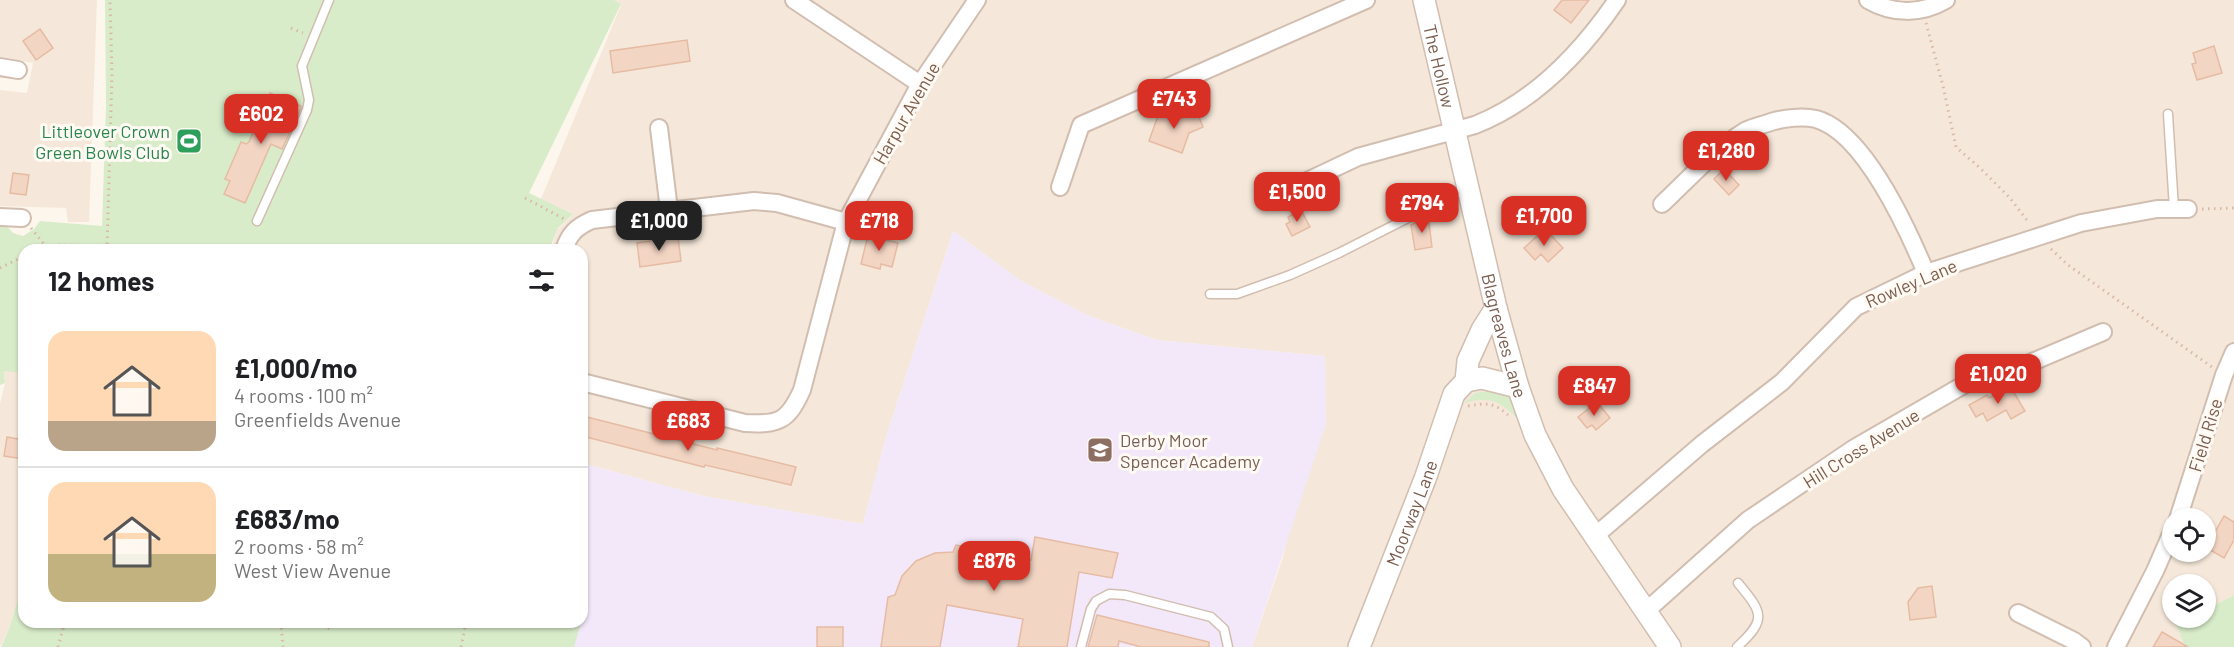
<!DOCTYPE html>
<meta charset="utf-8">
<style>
:root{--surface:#fff;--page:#f6f6f6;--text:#202124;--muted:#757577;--line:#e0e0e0;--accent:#d93025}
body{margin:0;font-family:Barlow,sans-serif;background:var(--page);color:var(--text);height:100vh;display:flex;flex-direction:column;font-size:22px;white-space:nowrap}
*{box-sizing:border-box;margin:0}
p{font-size:20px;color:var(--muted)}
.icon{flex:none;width:33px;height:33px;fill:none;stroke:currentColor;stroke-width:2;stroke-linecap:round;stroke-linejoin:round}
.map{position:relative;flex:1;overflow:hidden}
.drawer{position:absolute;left:18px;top:244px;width:570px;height:384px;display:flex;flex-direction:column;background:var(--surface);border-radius:18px;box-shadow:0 2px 4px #0004}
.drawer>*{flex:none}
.buttons{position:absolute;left:2162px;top:508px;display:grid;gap:12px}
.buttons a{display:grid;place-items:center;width:54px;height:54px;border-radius:50%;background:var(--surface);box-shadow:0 2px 4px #0004;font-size:30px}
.price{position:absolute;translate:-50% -51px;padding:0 14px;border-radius:12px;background:var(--accent);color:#fff;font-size:20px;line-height:39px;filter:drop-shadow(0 2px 3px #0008)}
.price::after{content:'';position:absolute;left:50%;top:36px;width:18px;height:14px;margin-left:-9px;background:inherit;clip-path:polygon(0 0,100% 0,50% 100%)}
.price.active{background:#222;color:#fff}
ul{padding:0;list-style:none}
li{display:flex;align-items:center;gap:18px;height:150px;padding:0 30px}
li+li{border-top:2px solid var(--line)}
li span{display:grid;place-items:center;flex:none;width:168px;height:120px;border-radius:18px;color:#555}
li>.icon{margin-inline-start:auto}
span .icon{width:72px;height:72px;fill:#fffc;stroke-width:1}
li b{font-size:26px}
h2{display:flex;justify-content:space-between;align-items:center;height:72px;padding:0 30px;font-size:26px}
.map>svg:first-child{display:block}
</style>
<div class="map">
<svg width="2234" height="647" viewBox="0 0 2234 647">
<rect width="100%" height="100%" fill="#fdf6ec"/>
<g fill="#f5e8da" fill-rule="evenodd">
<path d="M0,0H97L89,222H68L66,208L0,206V90L27,93L33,63L0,57Z"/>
<path d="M614,0H2234V595L2205,610V585H2172V618H2188L2176,624L2185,647H1252L1283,557L1324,383L1325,356L1157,340L1089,316L1021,281L953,231L886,437L863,524L703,496L582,463V250H551L557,230L573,214L541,199L621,5ZM2172,519H2205V552H2172Z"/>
<path d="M4,370L24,373V579L9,629L0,647V404L5,383Z"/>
</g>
<path fill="#f3e8fa" d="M953,231L1021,281L1089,316L1157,340L1325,356L1326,424L1252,647H331L423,623L582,622V463L703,496L863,524L886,437Z"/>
<g fill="#d8ecc9">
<path d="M105,0H614L621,4L529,193L573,214L558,228L549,250H24V373L4,371L5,383L0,385V225H6L13,233L23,236L34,229L40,221L102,226L106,107Z"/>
<path d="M1497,390L1512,396L1526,427C1506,407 1493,392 1463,404L1475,393Z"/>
<path d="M24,579V622L581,623L574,647H1L9,629Z"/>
<path d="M2234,595V647H2185L2176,624L2188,618H2205V610Z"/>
</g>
<g fill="#f3d5c3" stroke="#e6bba3" stroke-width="1.5">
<path d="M1562,0H1589L1571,23L1554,10Z"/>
<path d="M40,29L53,48L36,60L23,41Z"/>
<path d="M687,40L690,61L613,73L610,51Z"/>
<path d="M2214,46L2222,73L2197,80L2192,64L2196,63L2193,53Z"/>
<path d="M270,93L301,106V108L282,149L271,144L245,203L224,194L230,181L225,179L241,142L246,144L249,142Z"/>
<path d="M1160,110L1182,118L1197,112L1203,127L1189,133L1182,153L1149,141Z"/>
<path d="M1724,169L1739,185L1729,195L1714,179Z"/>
<path d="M13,173L29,175L26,195L10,193Z"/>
<path d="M1301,210L1310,227L1292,236L1286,224L1290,222L1288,217Z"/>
<path d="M1428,216L1432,247L1415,250L1411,225Z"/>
<path d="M1545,229L1563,248L1548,262L1541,254L1535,260L1524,248Z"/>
<path d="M868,235L898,243L892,267L881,264L880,269L861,264Z"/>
<path d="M678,237L681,261L640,267L637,243Z"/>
<path d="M2010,386L2025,411L2011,419L2006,410L1987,421L1983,413L1976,417L1969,405L1987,395L1989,398Z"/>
<path d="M1597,402L1610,418L1596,430L1592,425L1587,428L1578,417Z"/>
<path d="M587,417L717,450V448L796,467L791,485L705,465L704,467L582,436Z"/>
<path d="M7,437L24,440V459L4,456Z"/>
<path d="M2224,516L2234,522V540L2224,558L2205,547L2209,536L2212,537Z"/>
<path d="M1035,537L1118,553L1112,578L1079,572L1067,647H1018L1023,619L947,605L940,647H881L888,597L895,595L902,576L916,561L935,553L953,552L956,545L1031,560Z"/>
<path d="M1932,586L1936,617L1910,620L1908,602L1918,588Z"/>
<path d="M1097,615L1209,642V647H1141L1119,641L1118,647H1088Z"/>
<rect x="817" y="627" width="26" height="20"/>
<path d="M2162,632L2188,647H2153Z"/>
</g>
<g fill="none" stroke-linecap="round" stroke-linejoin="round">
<defs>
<g id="service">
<path d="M2168,114L2174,209"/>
<path d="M257,221L307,110L309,100L302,66L329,0"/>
<path d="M1210,294H1237L1290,275L1339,253L1467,188"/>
<path d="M1081,647L1091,609L1096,601L1109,594L1125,595L1211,617L1224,629L1228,647"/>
<path d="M1737,647C1768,619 1762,612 1738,583"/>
</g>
<g id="minor">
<path d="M794,0L920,84"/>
<path d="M1868,0C1892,14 1921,15 1946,0"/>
<path d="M0,67L18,70"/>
<path d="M659,128L669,210"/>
<path d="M1060,187L1081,125L1366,0"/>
<path d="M1271,198L1358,157L1475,125C1534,102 1582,51 1617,0"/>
<path d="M1662,204C1689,179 1714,150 1745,131C1753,127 1763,125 1771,122C1784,118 1803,116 1816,119C1864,132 1908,230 1926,273"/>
<path d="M0,217L22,218"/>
<path d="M564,250C569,234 576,227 592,220L754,201L777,203L846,222"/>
<path d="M582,382L745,423C779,425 788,421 802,390L846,222L920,84L977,0"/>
<path d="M2178,519L2224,375L2234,352"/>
<path d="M1595,536L1702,444L1782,382L1856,307L1926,273L2081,223L2157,209H2188"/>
<path d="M1645,612L1748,520L1853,449L1998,365L2018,368L2103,332"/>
<path d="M2018,613L2074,641L2082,647"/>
<path d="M2116,647L2155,571L2172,532"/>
</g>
<g id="tertiary">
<path id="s1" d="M1424,0L1496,308L1518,387L1535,435L1563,489L1670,647"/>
<path d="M1466,381L1482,378L1518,387"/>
<path id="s2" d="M1359,647L1425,479L1454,394L1466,381L1468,361L1482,330L1496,308"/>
</g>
</defs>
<use href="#service" stroke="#d1beb0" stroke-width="11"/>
<use href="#minor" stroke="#d1beb0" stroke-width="20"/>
<use href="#tertiary" stroke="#d1beb0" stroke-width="24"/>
<g stroke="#d9b8a5" stroke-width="3" stroke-dasharray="1.5 4.5" stroke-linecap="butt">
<path d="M1926,23L1943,86L1956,147L1980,168L2010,198L2029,223"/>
<path d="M291,28L303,33"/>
<path d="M525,198L566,220"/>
<path d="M2202,209L2234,208"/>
<path d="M31,228L47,248"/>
<path d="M2051,249L2068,265L2212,367"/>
<path d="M35,250L60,245L107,246"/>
<path d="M107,250L112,74L110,0"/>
<path d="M0,268L24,256"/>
<path d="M1468,406C1485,403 1494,402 1508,415"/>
<path d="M281,622L283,647"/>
<path d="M311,622L333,630"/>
<path d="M58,647L65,622"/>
<path d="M461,647L466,622"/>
</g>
<use href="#service" stroke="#fff" stroke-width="8"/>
<use href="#minor" stroke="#fff" stroke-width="16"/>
<use href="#tertiary" stroke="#fff" stroke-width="21"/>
</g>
<defs>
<symbol id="stadium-square" viewBox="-11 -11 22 22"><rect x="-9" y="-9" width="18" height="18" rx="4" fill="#2e9e5b" stroke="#fffaf3"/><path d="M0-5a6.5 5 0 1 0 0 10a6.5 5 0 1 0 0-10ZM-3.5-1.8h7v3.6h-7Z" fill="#fff"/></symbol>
<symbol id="school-square" viewBox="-11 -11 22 22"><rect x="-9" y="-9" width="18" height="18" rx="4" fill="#8d6e63" stroke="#fffaf3"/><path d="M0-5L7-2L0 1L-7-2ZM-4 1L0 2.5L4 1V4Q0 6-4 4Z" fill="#fff"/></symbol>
</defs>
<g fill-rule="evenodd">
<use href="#stadium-square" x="174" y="126" width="30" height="30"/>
<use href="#school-square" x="1085" y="435" width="30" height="30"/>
</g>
<g text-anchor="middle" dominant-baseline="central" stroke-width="6" stroke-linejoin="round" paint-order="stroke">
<g font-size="18" fill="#7a5c4d" stroke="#fffaf3">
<text stroke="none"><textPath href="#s1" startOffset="68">The Hollow</textPath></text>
<text transform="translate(906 113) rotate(-60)">Harpur Avenue</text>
<text transform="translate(1911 283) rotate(-23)">Rowley Lane</text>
<text stroke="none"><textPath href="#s1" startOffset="345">Blagreaves Lane</textPath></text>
<text transform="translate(2205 435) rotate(-73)">Field Rise</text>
<text transform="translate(1861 448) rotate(-32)">Hill Cross Avenue</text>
<text stroke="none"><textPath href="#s2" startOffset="144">Moorway Lane</textPath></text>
</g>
<g font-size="18" fill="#27864d" stroke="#fffaf3" text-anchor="end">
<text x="170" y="131">Littleover Crown<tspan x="170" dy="21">Green Bowls Club</tspan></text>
</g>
<g font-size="18" fill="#785e54" stroke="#fffaf3" text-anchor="start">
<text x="1120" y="440">Derby Moor<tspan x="1120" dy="21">Spencer Academy</tspan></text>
</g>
</g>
</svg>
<div class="buttons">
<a><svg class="icon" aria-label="locate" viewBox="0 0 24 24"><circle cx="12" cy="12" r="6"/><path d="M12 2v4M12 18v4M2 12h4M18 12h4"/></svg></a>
<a><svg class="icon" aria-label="layers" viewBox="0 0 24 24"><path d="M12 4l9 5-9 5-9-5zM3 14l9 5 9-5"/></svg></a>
</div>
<b class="price" style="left:1174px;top:130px">£743</b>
<b class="price" style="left:261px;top:145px">£602</b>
<b class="price" style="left:1726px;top:182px">£1,280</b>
<b class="price" style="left:1297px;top:223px">£1,500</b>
<b class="price" style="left:1422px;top:234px">£794</b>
<b class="price" style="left:1544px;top:247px">£1,700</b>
<b class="price active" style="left:659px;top:252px">£1,000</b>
<b class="price" style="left:879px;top:252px">£718</b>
<b class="price" style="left:1998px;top:405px">£1,020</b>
<b class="price" style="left:1594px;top:417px">£847</b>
<b class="price" style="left:688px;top:452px">£683</b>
<b class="price" style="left:994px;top:592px">£876</b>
<section class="drawer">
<h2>12 homes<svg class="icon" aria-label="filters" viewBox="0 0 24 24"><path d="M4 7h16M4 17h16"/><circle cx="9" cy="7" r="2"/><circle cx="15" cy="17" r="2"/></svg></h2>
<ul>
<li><span style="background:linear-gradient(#ffd9b3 75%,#b9a48a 0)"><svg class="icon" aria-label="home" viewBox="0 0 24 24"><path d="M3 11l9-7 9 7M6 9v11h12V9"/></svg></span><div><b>£1,000/mo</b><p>4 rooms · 100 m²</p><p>Greenfields Avenue</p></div></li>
<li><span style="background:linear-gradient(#ffd9b3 60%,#c2b280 0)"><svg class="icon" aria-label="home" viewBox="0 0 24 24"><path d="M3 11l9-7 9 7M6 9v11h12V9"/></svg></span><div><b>£683/mo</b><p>2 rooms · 58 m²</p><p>West View Avenue</p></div></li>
</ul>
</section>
</div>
